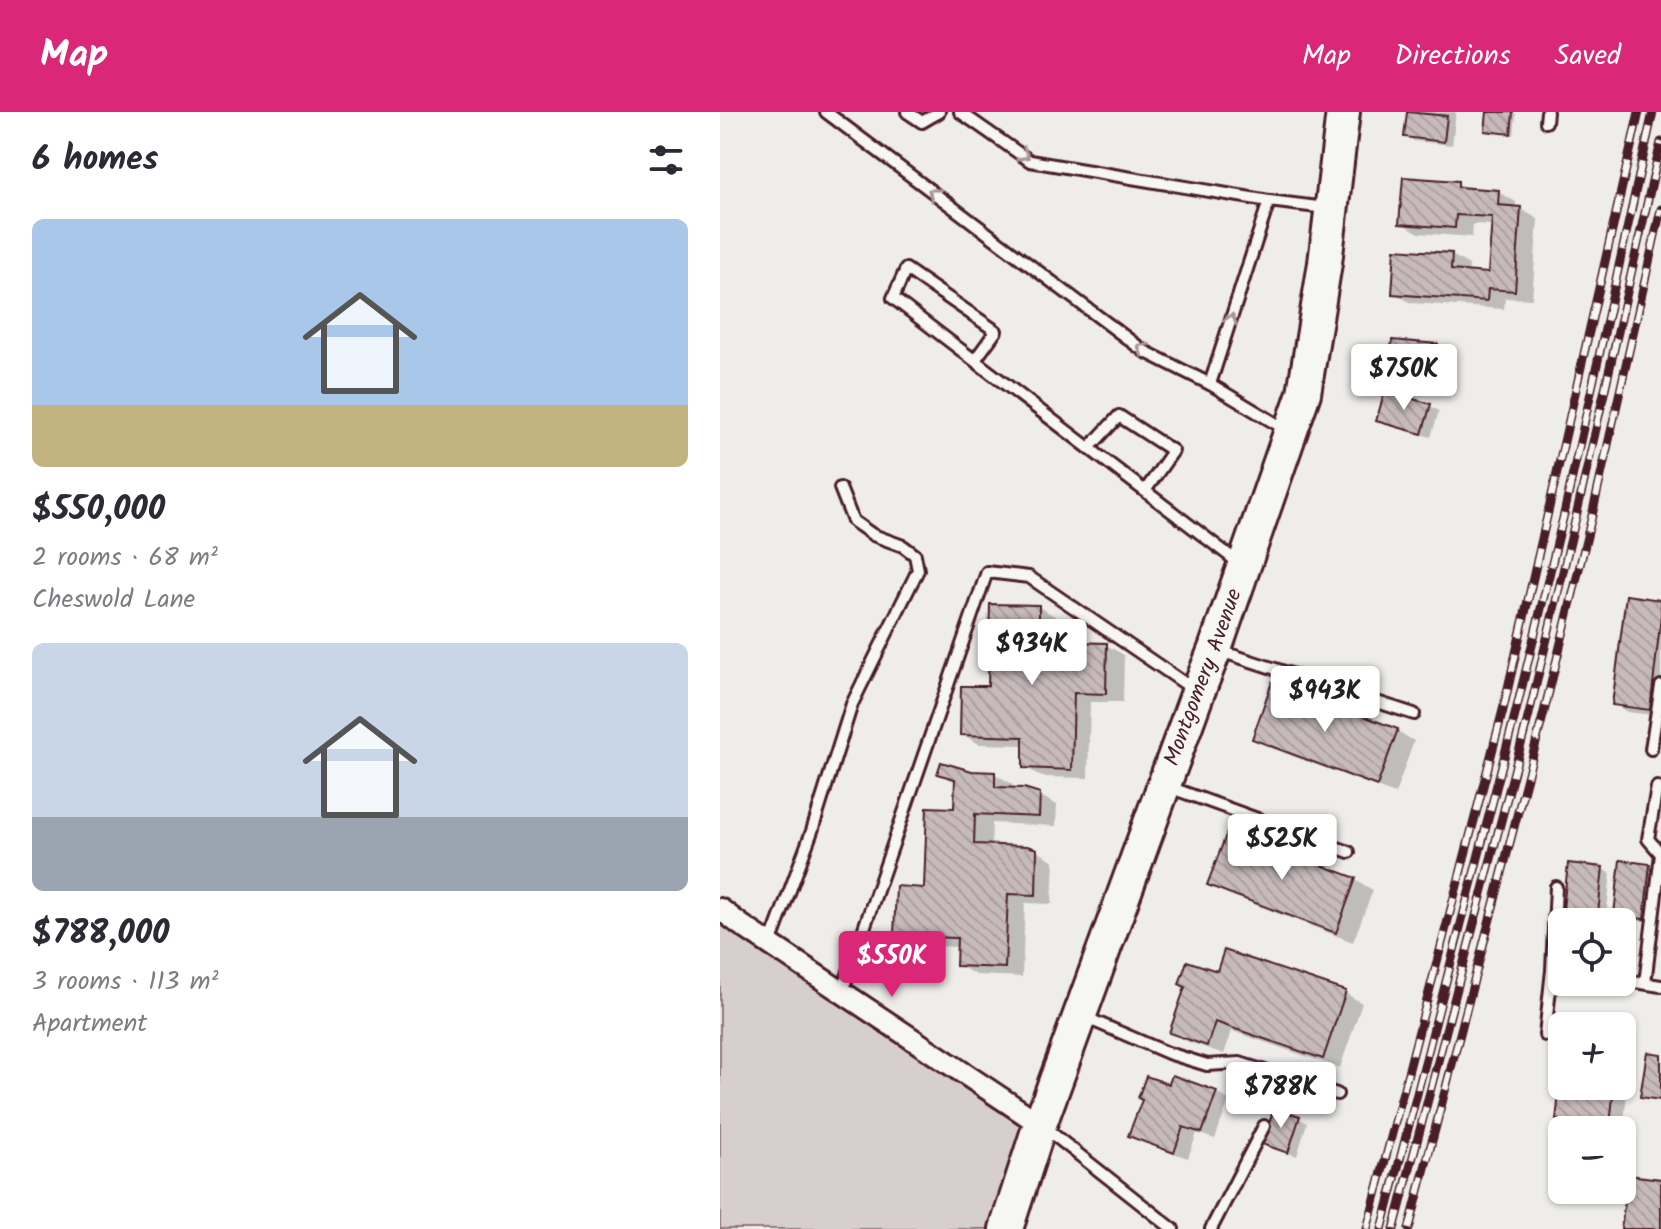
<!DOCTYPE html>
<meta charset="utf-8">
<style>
:root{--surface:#fff;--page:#f7f7f7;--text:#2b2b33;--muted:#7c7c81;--accent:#db2777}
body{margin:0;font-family:Kalam,sans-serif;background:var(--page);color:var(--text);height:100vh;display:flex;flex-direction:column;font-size:30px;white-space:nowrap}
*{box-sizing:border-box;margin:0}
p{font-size:26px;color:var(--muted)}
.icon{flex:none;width:44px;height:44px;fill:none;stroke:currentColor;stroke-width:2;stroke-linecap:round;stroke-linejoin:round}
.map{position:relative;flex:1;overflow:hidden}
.sheet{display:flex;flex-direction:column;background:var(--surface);width:720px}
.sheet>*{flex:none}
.tools{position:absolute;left:828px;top:796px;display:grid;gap:16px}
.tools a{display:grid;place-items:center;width:88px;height:88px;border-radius:12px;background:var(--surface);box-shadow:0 2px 6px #0004;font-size:40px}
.price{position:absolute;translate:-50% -68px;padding:0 18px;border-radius:8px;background:#fff;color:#222;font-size:26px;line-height:52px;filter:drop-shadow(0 2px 4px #0008)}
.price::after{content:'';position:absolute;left:50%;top:48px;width:24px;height:18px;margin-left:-12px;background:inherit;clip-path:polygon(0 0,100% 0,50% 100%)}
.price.selected{background:var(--accent);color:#fff}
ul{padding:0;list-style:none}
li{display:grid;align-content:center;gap:16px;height:424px;padding:0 32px}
li span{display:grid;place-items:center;height:248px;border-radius:12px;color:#555}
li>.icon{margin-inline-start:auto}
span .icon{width:144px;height:144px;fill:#fffc;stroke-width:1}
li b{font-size:34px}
h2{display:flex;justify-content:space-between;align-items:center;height:96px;padding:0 32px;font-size:34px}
header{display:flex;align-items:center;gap:48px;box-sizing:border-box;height:112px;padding:0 40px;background:var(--accent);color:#fff}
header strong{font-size:38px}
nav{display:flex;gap:44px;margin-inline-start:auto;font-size:28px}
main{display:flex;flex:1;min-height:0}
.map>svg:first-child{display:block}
</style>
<header>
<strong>Map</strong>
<nav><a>Map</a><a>Directions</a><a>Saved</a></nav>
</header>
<main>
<section class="sheet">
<h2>6 homes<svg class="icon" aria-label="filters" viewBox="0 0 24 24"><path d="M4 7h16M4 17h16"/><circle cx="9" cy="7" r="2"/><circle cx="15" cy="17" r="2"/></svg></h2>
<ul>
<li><span style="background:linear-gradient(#a9c7e8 75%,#c2b280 0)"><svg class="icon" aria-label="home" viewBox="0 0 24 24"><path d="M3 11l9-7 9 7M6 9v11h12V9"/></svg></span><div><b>$550,000</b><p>2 rooms · 68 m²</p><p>Cheswold Lane</p></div></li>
<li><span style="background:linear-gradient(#c9d6e8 70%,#9aa5b1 0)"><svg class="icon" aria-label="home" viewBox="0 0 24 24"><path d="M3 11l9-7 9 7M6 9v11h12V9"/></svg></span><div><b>$788,000</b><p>3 rooms · 113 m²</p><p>Apartment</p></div></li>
</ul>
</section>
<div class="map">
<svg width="941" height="1117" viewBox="0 0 941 1117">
<defs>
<pattern id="building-back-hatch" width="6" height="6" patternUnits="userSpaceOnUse" patternTransform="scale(2)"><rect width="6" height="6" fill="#c6babb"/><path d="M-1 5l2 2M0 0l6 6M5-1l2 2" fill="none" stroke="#ac9fa1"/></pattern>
</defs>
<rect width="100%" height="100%" fill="#efedea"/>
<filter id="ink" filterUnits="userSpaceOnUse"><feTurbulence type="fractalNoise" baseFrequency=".0125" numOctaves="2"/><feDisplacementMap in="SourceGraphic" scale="16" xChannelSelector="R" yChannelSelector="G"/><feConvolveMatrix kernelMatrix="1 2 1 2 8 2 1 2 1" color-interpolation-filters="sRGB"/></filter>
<g filter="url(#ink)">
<path fill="#d7cfce" stroke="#90777c" stroke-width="2" d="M0,797L320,1012L285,1117H0Z"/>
<g fill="#0003">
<path d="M688,0H736L732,33L694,29L686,24Z"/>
<path d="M769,0H789L796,2L794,23L771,20L767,18Z"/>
<path d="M737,71L748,77L778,80L796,90L795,96L801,97L818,107L812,187L785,186L784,197L691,191L674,181L732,143L749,153L748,161L770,163L773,113L753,112L752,125L699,121L681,111Z"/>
<path d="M717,234L726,239L723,269L680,265L671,260Z"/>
<path d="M710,294L719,299L711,325L667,313L659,308Z"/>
<path d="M941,490V604L907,600L894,592Z"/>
<path d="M319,495L336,505V531L386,533L404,543L403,590H370L368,666L322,665L305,655V633L259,632L242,622Z"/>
<path d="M677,619L694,629L675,682L551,636L534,626Z"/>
<path d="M220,661L275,662L292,672V678L319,683L337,693L336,714L272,711L271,734L317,739L334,749L332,792L305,791L302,865L256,863L238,853L239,835L193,833L176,823L206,778L236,698L237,671Z"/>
<path d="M509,721L635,768L653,778L633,830L507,782L490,772Z"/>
<path d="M930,754L938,758L932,810L904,807L896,802Z"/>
<path d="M882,757L891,761L886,806L854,802L845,797Z"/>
<path d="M498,862L625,881L642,891L620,956L512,919L504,942L469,930L451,920Z"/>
<path d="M902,945L910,949L903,1020L902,1018L852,1014L838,1007L842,974H902Z"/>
<path d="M450,975L496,980L509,988L495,1027L477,1021L468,1046L424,1031L411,1023Z"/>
<path d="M579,1006L587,1011L577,1044L553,1036L545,1032Z"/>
</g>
<g fill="url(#building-back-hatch)" stroke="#4a1f2b" stroke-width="2">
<path d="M687,0L727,4L724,30L684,25Z"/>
<path d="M767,0H793L791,22L765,19Z"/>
<path d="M683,65L738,69V75L779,78L778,93L801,95L795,179L768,177L767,189L672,182L675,137L732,141L731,158L768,161L772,105L736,103L735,116L679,112Z"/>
<path d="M672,228L718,232L715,265L669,261Z"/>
<path d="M665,279L711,292L702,322L656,309Z"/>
<path d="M906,483L941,488V504L930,598L892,593Z"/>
<path d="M270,492L319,493V529L387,531L386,582L354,581L352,658L303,656V625L240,623L241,574H268Z"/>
<path d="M552,570L678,617L657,674L532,627Z"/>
<path d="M221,650L252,659L275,660V675L304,676L320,681L319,705L255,702L254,732L307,734L317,737L316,783L288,782L285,856L236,854L237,826L174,824L176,774L204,776L207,695L234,696L235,667L217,662Z"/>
<path d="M508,718L636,766L616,821L487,773Z"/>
<path d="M900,748L930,752L924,807L894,803Z"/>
<path d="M848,751L883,755L878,802L843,798Z"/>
<path d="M504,838L626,879L603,947L495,910L487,934L449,921L465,875L459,872L467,849L497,859Z"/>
<path d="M927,940L941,942V988L920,985Z"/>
<path d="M842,955V974H894L890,1014L836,1008Z"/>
<path d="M452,963L497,979L482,1021L463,1015L454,1041L408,1024L422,988L418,986L426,964L449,972Z"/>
<path d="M554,996L580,1004L568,1041L542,1032Z"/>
<path d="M908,1063L941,1067V1117H901Z"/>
</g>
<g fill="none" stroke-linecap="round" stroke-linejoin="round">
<defs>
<g id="service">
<path d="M106,0L424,239L490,272"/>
<path d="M187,0L202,10L219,0"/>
<path d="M240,0L310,49L549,89"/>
<path d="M826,10L827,0"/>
<path d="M255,248L276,219L186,157L173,186L519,451"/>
<path d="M565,317L490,272L549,89L606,96"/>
<path d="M369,336L399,304L453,339L425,379"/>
<path d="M497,538L694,602"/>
<path d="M931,637L941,574"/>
<path d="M446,674L629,740"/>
<path d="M50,832L92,719L132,592L198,458L195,443L183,434L153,423L133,409L120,376"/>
<path d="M832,858L836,775"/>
<path d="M902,868L941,874"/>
<path d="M925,871L941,742L928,727L937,675"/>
<path d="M122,880L267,460L309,465L473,577"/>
<path d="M362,904L448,941L487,953L520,951L617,982"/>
<path d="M825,923L832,858L842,859"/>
<path d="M325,1016L453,1117"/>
<path d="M491,1117L544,1014"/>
</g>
<path id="minor" d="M0,797L21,813L320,1012"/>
<g id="primary">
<path id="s1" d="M286,1117L320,1012L478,580L495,537L584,281L605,151L623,0"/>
</g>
</defs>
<use href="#service" stroke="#4a1f2b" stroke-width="16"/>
<use href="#minor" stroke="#4a1f2b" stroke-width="26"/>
<use href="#primary" stroke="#4a1f2b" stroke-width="38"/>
<use href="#service" stroke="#f6f6f2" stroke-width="10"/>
<use href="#minor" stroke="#f6f6f2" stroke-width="20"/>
<use href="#primary" stroke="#f6f6f2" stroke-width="32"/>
<defs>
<g id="rail">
<path d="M647,1117L783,598L919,0"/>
<path d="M662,1117L796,599L844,402L933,0"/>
<path d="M674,1117L809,602L856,405L941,30"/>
<path d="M689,1117L823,604L871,408L941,97"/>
</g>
</defs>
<use href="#rail" stroke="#4a1f2b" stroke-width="9"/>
<use href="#rail" stroke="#f6f6f2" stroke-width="6" stroke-dasharray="18" stroke-linecap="butt"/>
</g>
<defs><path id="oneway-chevron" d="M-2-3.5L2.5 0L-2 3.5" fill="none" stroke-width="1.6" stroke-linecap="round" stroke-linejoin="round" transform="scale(2)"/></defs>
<g stroke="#a99598">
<use href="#oneway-chevron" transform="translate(304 43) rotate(29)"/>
<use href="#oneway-chevron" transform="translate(213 81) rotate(-143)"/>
<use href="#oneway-chevron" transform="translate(511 207) rotate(-72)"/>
<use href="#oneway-chevron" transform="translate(422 236) rotate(-147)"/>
</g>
</g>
<g text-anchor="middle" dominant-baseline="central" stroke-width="6" stroke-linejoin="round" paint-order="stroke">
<g font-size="22" fill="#4a1f2b" stroke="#f6f6f2">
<text stroke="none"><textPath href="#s1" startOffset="586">Montgomery Avenue</textPath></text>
</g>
</g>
</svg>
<div class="tools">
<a><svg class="icon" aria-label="locate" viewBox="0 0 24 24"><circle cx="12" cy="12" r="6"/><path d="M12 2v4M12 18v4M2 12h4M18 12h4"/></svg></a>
<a>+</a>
<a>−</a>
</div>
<b class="price" style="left:684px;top:300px">$750K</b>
<b class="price" style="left:312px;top:575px">$934K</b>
<b class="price" style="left:605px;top:622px">$943K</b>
<b class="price" style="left:562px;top:770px">$525K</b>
<b class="price selected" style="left:172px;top:887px">$550K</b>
<b class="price" style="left:561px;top:1018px">$788K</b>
</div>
</main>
